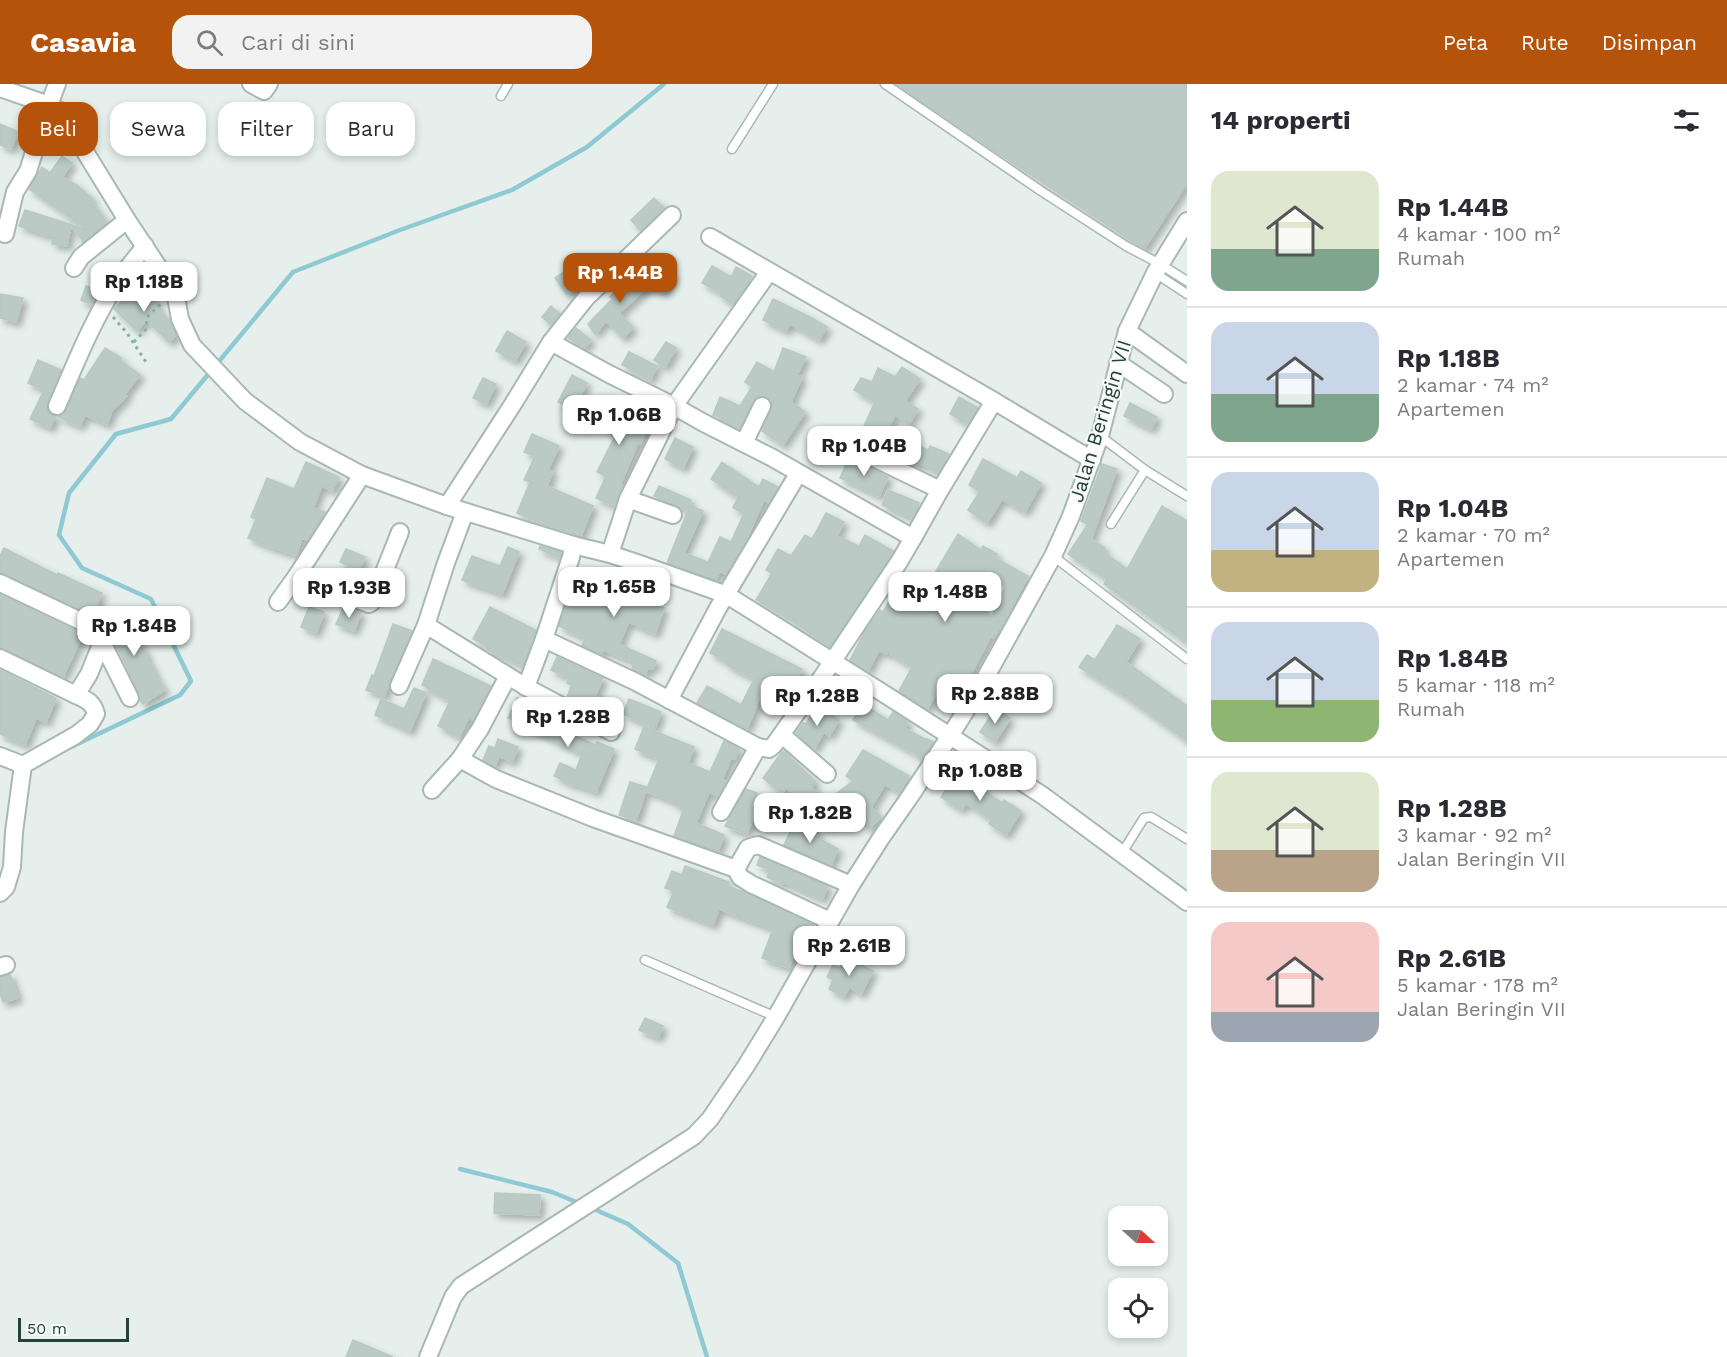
<!DOCTYPE html>
<html lang="id">
<meta charset="utf-8">
<style>
:root{--surface:#fff;--page:#f2f2f3;--text:#2b2b33;--muted:#7c7c81;--line:#e1e1e2;--accent:#b45309}
body{margin:0;font-family:"Work Sans",sans-serif;background:var(--page);color:var(--text);height:100vh;display:flex;flex-direction:column;font-size:22px;white-space:nowrap}
*{box-sizing:border-box;margin:0}
p{font-size:20px;color:var(--muted)}
.icon{flex:none;width:33px;height:33px;fill:none;stroke:currentColor;stroke-width:2;stroke-linecap:round;stroke-linejoin:round}
.map{position:relative;flex:1;overflow:hidden}
.details{display:flex;flex-direction:column;background:var(--surface);width:540px}
.details>*{flex:none}
.hud{position:absolute;left:18px;top:18px;width:570px;height:54px;display:flex;gap:12px}
.needle{width:39px;rotate:111deg}
.controls{position:absolute;left:1108px;top:1122px;display:grid;gap:12px}
.controls a{display:grid;place-items:center;width:60px;height:60px;border-radius:12px;background:var(--surface);box-shadow:0 3px 9px #0003;font-size:30px}
.scale{position:absolute;left:18px;bottom:15px;width:111px;box-sizing:border-box;padding-left:6px;border:3px solid #24423a;border-top:0;font-size:16px;line-height:21px;white-space:nowrap;color:#24423a;-webkit-text-stroke:4px #f7fbf9;paint-order:stroke}
.price{position:absolute;translate:-50% -51px;padding:0 14px;border-radius:12px;background:#fff;color:#222;font-size:20px;line-height:39px;filter:drop-shadow(0 2px 3px #0008)}
.price::after{content:'';position:absolute;left:50%;top:36px;width:18px;height:14px;margin-left:-9px;background:inherit;clip-path:polygon(0 0,100% 0,50% 100%)}
.price.active{background:var(--accent);color:#fff}
ul{padding:0;list-style:none}
li{display:flex;align-items:center;gap:18px;height:150px;padding:0 24px}
li+li{border-top:2px solid var(--line)}
li span{display:grid;place-items:center;flex:none;width:168px;height:120px;border-radius:18px;color:#555}
li>.icon{margin-inline-start:auto}
span .icon{width:72px;height:72px;fill:#fffc;stroke-width:1}
li b{font-size:26px}
h2{display:flex;justify-content:space-between;align-items:center;height:72px;padding:0 24px;font-size:26px}
.pill{padding:0 21px;border-radius:18px;background:var(--surface);box-shadow:0 3px 9px #0003;font-size:21px;line-height:54px}
.pill.active{background:var(--accent);color:#fff}
header{display:flex;align-items:center;gap:36px;box-sizing:border-box;height:84px;padding:0 30px;background:var(--accent);color:#fff}
header strong{font-size:28px}
nav{display:flex;gap:33px;margin-inline-start:auto;font-size:21px}
.search{width:420px;height:54px;background:var(--page);display:flex;align-items:center;gap:15px;box-sizing:border-box;padding:0 21px;border-radius:18px;color:var(--muted);font-size:22px}
main{display:flex;flex:1;min-height:0}
.map>svg:first-child{display:block}
</style>
<header>
<strong>Casavia</strong>
<div class="search"><svg class="icon" aria-label="search" viewBox="0 0 24 24"><circle cx="10" cy="10" r="6"/><path d="M15 15l6 6"/></svg>Cari di sini</div>
<nav><a>Peta</a><a>Rute</a><a>Disimpan</a></nav>
</header>
<main>
<div class="map">
<svg width="1187" height="1273" viewBox="0 0 1187 1273">
<defs>
<filter id="shadow"><feDropShadow dx="4.5" dy="4.5" stdDeviation="3" flood-color="#0004"/></filter>
</defs>
<rect width="100%" height="100%" fill="#e6efeb"/>
<g fill="none" stroke-linecap="round" stroke-linejoin="round">
<g stroke="#8ec9d4" stroke-width="4.5">
<path d="M216,281L293,188L400,146L512,106L587,63L664,0"/>
<path d="M71,663L180,611L191,597L151,515L82,484L59,451L69,409L116,350L171,335L211,287"/>
<path d="M460,1085L552,1108L581,1120"/>
<path d="M589,1123L628,1140L678,1179L707,1273"/>
</g>
</g>
<g fill="#bbcac4" stroke="#b8c9c2" stroke-width="1.5" fill-rule="evenodd" filter="url(#shadow)">
<path d="M896,0H1187V99L1144,165L975,54Z"/>
<path d="M0,40L18,48L11,65L0,61Z"/>
<path d="M62,72L72,79L62,93L77,101L93,115L91,117L107,139L82,159L83,157L71,141L67,162L52,160L53,153L19,142L25,126L88,146L29,105L42,83L50,89Z"/>
<path d="M654,114L664,124L640,146L631,136Z"/>
<path d="M660,181L674,191L663,209L648,200Z"/>
<path d="M712,182L731,193L736,183L752,192L733,220L720,212L721,209L702,199Z"/>
<path d="M631,185L648,203L619,229L633,244L623,254L606,237L595,250L588,240L612,215L610,213L615,208L612,204Z"/>
<path d="M567,186L579,202L567,211L555,194Z"/>
<path d="M138,199L159,222L157,224L169,236L176,251L169,258L146,236L137,247L114,225L129,210L128,209Z"/>
<path d="M86,202L100,207L92,221L81,216Z"/>
<path d="M0,210L23,214L16,238L0,234Z"/>
<path d="M773,215L810,233L827,243L819,256L790,240L786,247L763,236Z"/>
<path d="M551,222L560,230L551,241L542,233Z"/>
<path d="M576,244L591,256L584,264L568,254Z"/>
<path d="M507,247L526,258L515,277L496,267Z"/>
<path d="M666,258L676,264L665,283L654,276Z"/>
<path d="M105,264L121,274L120,276L140,291L125,310L127,312L112,327L107,340L85,331L80,342L56,332L63,331L66,327L80,294L84,296Z"/>
<path d="M783,264L806,273L797,291L802,293L791,318L805,328L783,361L762,347L772,322L770,316L766,312H761L753,317L739,345L725,338L726,336L713,331L720,313L740,322L752,303L745,298L757,278L774,288Z"/>
<path d="M629,268L657,282L650,296L622,281Z"/>
<path d="M38,276L61,286L47,318L48,328L55,332L50,344L30,335L44,306L28,299Z"/>
<path d="M902,283L920,295L905,317L918,325L909,340L895,331L879,365L858,355L875,318L854,306L861,294L872,298L878,284L895,293Z"/>
<path d="M572,291L587,299L573,325L558,318Z"/>
<path d="M483,294L496,300L486,320L473,314Z"/>
<path d="M959,313L978,324L968,340L950,330Z"/>
<path d="M605,314L651,337L640,360L638,359L620,401L623,402L615,422L596,414L606,392L597,388L616,350L593,336Z"/>
<path d="M579,319L592,325L583,343L571,336Z"/>
<path d="M1130,319L1157,333L1151,345L1124,332Z"/>
<path d="M532,350L559,362L548,386L553,388L547,402L593,422L581,452L545,441L517,429L530,398L524,396L535,372L524,368Z"/>
<path d="M675,354L693,363L683,384L665,375Z"/>
<path d="M911,359L928,366L930,362L949,370L939,388L918,379L916,383L904,377Z"/>
<path d="M849,374L888,393L879,412L840,394Z"/>
<path d="M983,375L1017,394L1021,387L1041,399L1025,428L1002,415L987,439L968,426L980,407L969,401Z"/>
<path d="M306,378L339,393L332,407L322,402L313,424L325,428L307,456L302,454L296,471L268,462L248,454L256,435L251,433L267,394L294,405Z"/>
<path d="M722,378L759,403L763,395L778,403L769,419L764,416L746,456L726,490L720,487L716,496L667,479L690,421L703,427L684,469L708,478L720,453L731,458L744,429L733,424L738,413L711,395Z"/>
<path d="M1102,380L1117,385L1091,455L1105,464L1102,467L1127,485L1162,422L1187,437V559L1104,500L1107,495L1068,470L1088,440L1081,437Z"/>
<path d="M659,402L691,416L686,426L654,412Z"/>
<path d="M888,406L919,419L912,434L882,421Z"/>
<path d="M826,429L844,438L837,452L859,462L865,451L893,467L830,563L788,534L756,516L772,489L766,486L778,465L791,472L805,451L812,455Z"/>
<path d="M958,450L981,466L983,462L997,470L995,474L1028,492L1003,540L993,554L991,552L971,590L974,592L958,619L938,607L927,625L899,607L912,583L887,568L886,570L879,566L868,587L850,576L864,549L880,526L883,528L888,519L892,521L904,498L926,510L939,488L936,487ZM987,491L1006,501L992,532L972,517Z"/>
<path d="M540,462L561,468L560,474L539,465Z"/>
<path d="M508,463L519,468L502,510L462,496L472,472L500,482Z"/>
<path d="M4,464L57,491L58,489L102,509L92,531L0,489V472Z"/>
<path d="M346,465L365,473L359,486L340,478Z"/>
<path d="M621,485L650,495L641,516L664,524L655,550L629,538L619,560L656,577L653,585L648,584L645,591L632,584L634,578L603,566L601,570L582,561L585,554L559,542L570,511L590,520L600,498L613,503Z"/>
<path d="M0,511L83,550L63,593L0,564Z"/>
<path d="M344,522L361,529L354,547L336,540Z"/>
<path d="M309,523L324,528L316,549L301,543Z"/>
<path d="M490,523L536,546L523,582L486,565L487,562L473,555Z"/>
<path d="M121,527L130,542L132,541L139,552L137,554L147,571L146,572L155,588L154,589L165,606L143,620L140,616L139,609L121,571L106,544L101,538Z"/>
<path d="M393,540L412,547L384,612L366,606L372,591L374,592Z"/>
<path d="M1117,541L1140,555L1126,578L1187,622V657L1123,611L1079,583L1087,571L1095,576Z"/>
<path d="M722,545L802,585L792,604L786,601L778,617L761,611L747,645L697,619L707,602L741,621L754,595L727,581L728,579L710,569Z"/>
<path d="M557,573L603,594L595,612L614,621L607,634L567,613L572,601L567,599L569,594L551,586Z"/>
<path d="M433,575L491,602L473,636L469,633L459,653L438,642L450,617L422,601Z"/>
<path d="M0,586L56,614L46,638L36,634L25,661L0,650Z"/>
<path d="M414,604L426,609L410,647L375,631L381,615L404,625Z"/>
<path d="M517,614L540,625L536,634L595,661L597,658L614,665L596,708L574,700L573,701L554,692L560,679L576,686L582,670L508,634Z"/>
<path d="M629,615L661,628L655,644L623,630Z"/>
<path d="M863,620L888,636L893,628L908,638L904,644L927,656V655L934,658L923,674L853,636Z"/>
<path d="M817,622L839,636L829,652L824,648L814,665L796,649L803,639L806,640Z"/>
<path d="M995,625L1010,634L995,658L980,648Z"/>
<path d="M644,643L694,663L688,679L710,688L724,657L739,665L735,675L731,674L722,696L726,697L718,712L709,708L696,739L724,751L718,767L674,752L684,724L674,720L675,718L646,707L659,675L635,665Z"/>
<path d="M498,655L518,663L512,678L499,672L495,682L483,676L489,662L495,664Z"/>
<path d="M863,666L909,692L899,709L885,700L871,723L881,733L869,745L850,727L829,742L786,704L782,709L763,694L781,669L784,667L816,698L811,703L826,717L853,697L846,692Z"/>
<path d="M959,685L977,696L975,700L1002,719L1004,716L1021,727L1006,751L989,740L991,736L966,719L961,726L941,713Z"/>
<path d="M630,698L647,703L636,736L619,731Z"/>
<path d="M746,705L757,709L754,719L758,721L747,750L725,742Z"/>
<path d="M795,737L819,749L815,752L838,765L831,781L784,761Z"/>
<path d="M760,773L828,802L822,815L783,798L782,800L767,793L770,786L757,781Z"/>
<path d="M685,782L729,798L728,802L746,809L814,841L807,858L800,855L789,884L762,874L773,845L719,825L713,841L667,823L674,807L665,804L672,787L682,791Z"/>
<path d="M846,873L873,887L861,910L849,903L844,913L829,905L833,896L827,893L833,881L840,884Z"/>
<path d="M10,890L18,914L3,918L0,909V893Z"/>
<path d="M645,934L663,942L658,954L639,946Z"/>
<path d="M495,1109L540,1111L539,1131L494,1129Z"/>
<path d="M353,1256L393,1273H346Z"/>
</g>
<g fill="none" stroke-linecap="round" stroke-linejoin="round">
<defs>
<g id="service">
<path d="M885,0L1041,107L1126,162L1160,180L1187,197"/>
<path d="M501,12L508,0"/>
<path d="M732,65L773,0"/>
<path d="M1155,189L1187,210"/>
<path d="M1100,352L1145,386L1187,412"/>
<path d="M1111,440L1145,386"/>
<path d="M1053,472L1187,575"/>
<path d="M1122,769L1142,737L1144,734L1151,733L1187,755"/>
<path d="M645,876L776,933"/>
</g>
<g id="minor">
<path d="M251,0L264,7L269,0"/>
<path d="M0,4L49,21L60,27L127,136L175,208L180,235L192,261L245,317L300,358L362,391L447,422L573,461L610,470L640,480L727,511L886,611L1042,711L1187,818"/>
<path d="M49,21L57,0"/>
<path d="M5,150L15,108L28,87L35,65L60,27"/>
<path d="M710,153L994,317"/>
<path d="M74,184L81,173L127,136"/>
<path d="M1127,247L1187,290"/>
<path d="M551,258L609,290L674,322L628,415"/>
<path d="M1118,279L1164,310"/>
<path d="M57,322C75,281 92,237 117,199C125,186 136,174 145,162"/>
<path d="M744,359L762,322"/>
<path d="M849,362L940,406"/>
<path d="M447,422L513,320L551,258L586,214L672,131"/>
<path d="M913,454L940,406L994,317L1092,376"/>
<path d="M573,461L571,473L544,555L634,597L758,663L769,665L774,661L822,593L899,478L913,454L771,373L702,338L674,322L769,188"/>
<path d="M610,470L628,415L673,431"/>
<path d="M296,493L369,520L372,518L375,511L400,448"/>
<path d="M0,499L89,541L97,549L102,558L89,590L76,611C87,616 93,618 96,630L90,640L76,651L23,681L14,748L12,783L6,803L0,809"/>
<path d="M278,518L296,493L362,391"/>
<path d="M426,541L526,603L611,648"/>
<path d="M102,558L130,614"/>
<path d="M0,574L76,611"/>
<path d="M508,592L480,645L460,675L496,695L593,734L736,785L740,793L751,800L830,837"/>
<path d="M399,602L426,541L446,479L465,428"/>
<path d="M526,603L544,555"/>
<path d="M669,616L718,524L798,390"/>
<path d="M782,651L827,690"/>
<path d="M0,672L23,681"/>
<path d="M432,706L460,675"/>
<path d="M721,728L758,663"/>
<path d="M736,785L748,764L758,761L851,801"/>
<path d="M0,883L6,881"/>
<path d="M428,1273L453,1213L461,1202L694,1052L710,1035L746,982L776,933L851,801L881,754L911,711L950,652L978,607L1053,472L1071,432L1100,352L1127,247L1155,189L1187,137"/>
</g>
</defs>
<use href="#service" stroke="#a8b8b2" stroke-width="11"/>
<use href="#minor" stroke="#a8b8b2" stroke-width="20"/>
<g stroke="#86b3a5" stroke-width="3" stroke-dasharray="3 4.5" stroke-linecap="butt">
<path d="M113,233L127,249L146,278"/>
<path d="M134,258L146,245L147,233L162,219"/>
</g>
<use href="#service" stroke="#fff" stroke-width="8"/>
<use href="#minor" stroke="#fff" stroke-width="16"/>
</g>
<g text-anchor="middle" dominant-baseline="central" stroke-width="4.5" stroke-linejoin="round" paint-order="stroke">
<g font-size="20" fill="#24423a" stroke="#f7fbf9">
<text transform="translate(1100 337) rotate(-73)">Jalan Beringin VII</text>
</g>
</g>
</svg>
<div class="controls">
<a><svg class="needle" viewBox="-14 -14 28 28"><path d="M0-13l5 13h-10z" fill="#e53935"/><path d="M0 13l5-13h-10z" fill="#7c7c81"/></svg></a>
<a><svg class="icon" aria-label="locate" viewBox="0 0 24 24"><circle cx="12" cy="12" r="6"/><path d="M12 2v4M12 18v4M2 12h4M18 12h4"/></svg></a>
</div>
<div class="scale">50 m</div>
<b class="price active" style="left:620px;top:220px">Rp 1.44B</b>
<b class="price" style="left:144px;top:229px">Rp 1.18B</b>
<b class="price" style="left:619px;top:362px">Rp 1.06B</b>
<b class="price" style="left:864px;top:393px">Rp 1.04B</b>
<b class="price" style="left:614px;top:534px">Rp 1.65B</b>
<b class="price" style="left:349px;top:535px">Rp 1.93B</b>
<b class="price" style="left:945px;top:539px">Rp 1.48B</b>
<b class="price" style="left:134px;top:573px">Rp 1.84B</b>
<b class="price" style="left:995px;top:641px">Rp 2.88B</b>
<b class="price" style="left:817px;top:643px">Rp 1.28B</b>
<b class="price" style="left:568px;top:664px">Rp 1.28B</b>
<b class="price" style="left:980px;top:718px">Rp 1.08B</b>
<b class="price" style="left:810px;top:760px">Rp 1.82B</b>
<b class="price" style="left:849px;top:893px">Rp 2.61B</b>
<div class="hud">
<a class="pill active">Beli</a>
<a class="pill">Sewa</a>
<a class="pill">Filter</a>
<a class="pill">Baru</a>
</div>
</div>
<section class="details">
<h2>14 properti<svg class="icon" aria-label="filters" viewBox="0 0 24 24"><path d="M4 7h16M4 17h16"/><circle cx="9" cy="7" r="2"/><circle cx="15" cy="17" r="2"/></svg></h2>
<ul>
<li><span style="background:linear-gradient(#dfe7d0 65%,#7fa58c 0)"><svg class="icon" aria-label="home" viewBox="0 0 24 24"><path d="M3 11l9-7 9 7M6 9v11h12V9"/></svg></span><div><b>Rp 1.44B</b><p>4 kamar · 100 m²</p><p>Rumah</p></div></li>
<li><span style="background:linear-gradient(#c9d6e8 60%,#7fa58c 0)"><svg class="icon" aria-label="home" viewBox="0 0 24 24"><path d="M3 11l9-7 9 7M6 9v11h12V9"/></svg></span><div><b>Rp 1.18B</b><p>2 kamar · 74 m²</p><p>Apartemen</p></div></li>
<li><span style="background:linear-gradient(#c9d6e8 65%,#c2b280 0)"><svg class="icon" aria-label="home" viewBox="0 0 24 24"><path d="M3 11l9-7 9 7M6 9v11h12V9"/></svg></span><div><b>Rp 1.04B</b><p>2 kamar · 70 m²</p><p>Apartemen</p></div></li>
<li><span style="background:linear-gradient(#c9d6e8 65%,#8fb573 0)"><svg class="icon" aria-label="home" viewBox="0 0 24 24"><path d="M3 11l9-7 9 7M6 9v11h12V9"/></svg></span><div><b>Rp 1.84B</b><p>5 kamar · 118 m²</p><p>Rumah</p></div></li>
<li><span style="background:linear-gradient(#dfe7d0 65%,#b9a48a 0)"><svg class="icon" aria-label="home" viewBox="0 0 24 24"><path d="M3 11l9-7 9 7M6 9v11h12V9"/></svg></span><div><b>Rp 1.28B</b><p>3 kamar · 92 m²</p><p>Jalan Beringin VII</p></div></li>
<li><span style="background:linear-gradient(#f6c9c9 75%,#9aa5b1 0)"><svg class="icon" aria-label="home" viewBox="0 0 24 24"><path d="M3 11l9-7 9 7M6 9v11h12V9"/></svg></span><div><b>Rp 2.61B</b><p>5 kamar · 178 m²</p><p>Jalan Beringin VII</p></div></li>
</ul>
</section>
</main>
